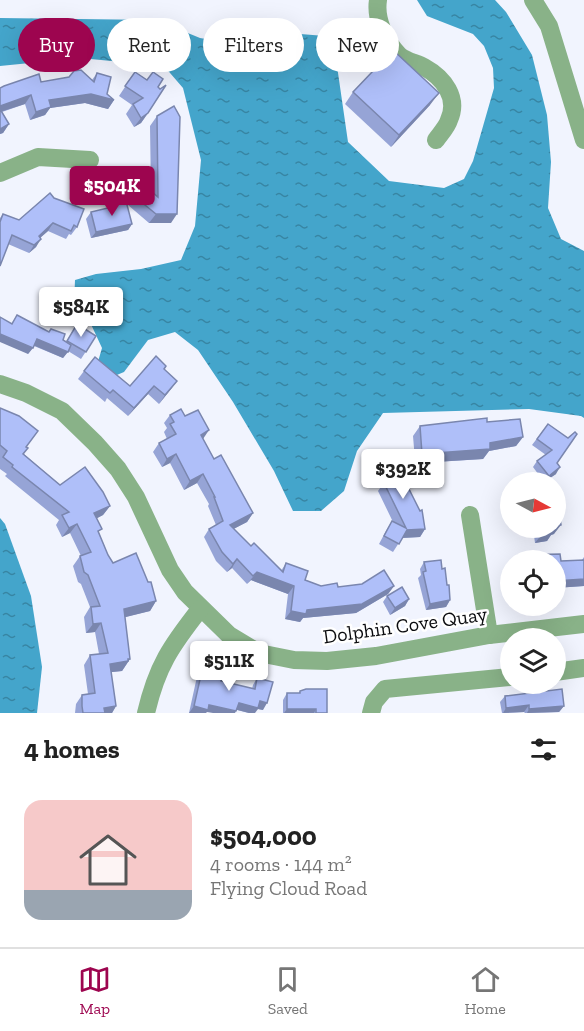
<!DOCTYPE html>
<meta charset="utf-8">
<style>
:root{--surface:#fff;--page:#f2f2f2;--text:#222;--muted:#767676;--line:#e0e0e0;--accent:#9d054f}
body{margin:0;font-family:"Zilla Slab",serif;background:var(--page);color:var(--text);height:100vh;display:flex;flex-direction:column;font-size:22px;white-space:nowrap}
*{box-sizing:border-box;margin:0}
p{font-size:20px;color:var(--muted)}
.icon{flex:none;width:33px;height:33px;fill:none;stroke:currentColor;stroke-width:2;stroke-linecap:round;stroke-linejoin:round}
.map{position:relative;height:713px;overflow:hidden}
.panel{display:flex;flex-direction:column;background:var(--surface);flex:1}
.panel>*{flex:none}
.top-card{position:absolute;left:18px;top:18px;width:549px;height:54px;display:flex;gap:12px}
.needle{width:39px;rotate:97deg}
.controls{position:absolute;left:500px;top:472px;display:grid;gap:12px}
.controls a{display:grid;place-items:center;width:66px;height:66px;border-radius:50%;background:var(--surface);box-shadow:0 6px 24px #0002;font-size:30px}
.price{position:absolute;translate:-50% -51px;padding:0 14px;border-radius:6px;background:#fff;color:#222;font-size:20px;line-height:39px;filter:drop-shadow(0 2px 3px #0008)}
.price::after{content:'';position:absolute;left:50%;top:36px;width:18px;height:14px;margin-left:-9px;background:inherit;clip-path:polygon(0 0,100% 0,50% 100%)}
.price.selected{background:var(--accent);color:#fff}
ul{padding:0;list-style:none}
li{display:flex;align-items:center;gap:18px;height:150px;padding:0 24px}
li+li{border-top:2px solid var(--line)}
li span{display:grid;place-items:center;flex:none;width:168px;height:120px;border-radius:18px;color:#555}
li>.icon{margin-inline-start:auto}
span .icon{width:72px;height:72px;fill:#fffc;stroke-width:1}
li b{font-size:26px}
h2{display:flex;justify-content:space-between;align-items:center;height:72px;padding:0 24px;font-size:26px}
.chip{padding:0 21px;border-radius:27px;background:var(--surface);box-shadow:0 6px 24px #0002;font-size:21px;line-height:54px}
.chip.selected{background:var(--accent);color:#fff}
.dock{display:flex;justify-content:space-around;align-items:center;height:84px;border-top:2px solid var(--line);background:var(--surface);font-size:16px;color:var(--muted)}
.dock a{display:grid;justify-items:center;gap:3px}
.dock .selected{color:var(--accent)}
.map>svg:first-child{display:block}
</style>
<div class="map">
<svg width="584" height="713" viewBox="0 0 584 713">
<defs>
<pattern id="water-ripples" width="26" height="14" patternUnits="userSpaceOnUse" patternTransform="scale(1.5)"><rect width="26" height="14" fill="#44a5cb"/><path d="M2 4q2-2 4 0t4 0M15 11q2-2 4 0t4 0" fill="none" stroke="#3785a3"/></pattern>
</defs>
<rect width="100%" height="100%" fill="#f1f4fe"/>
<g fill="url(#water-ripples)">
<path d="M417,0H495L506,12L532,55L547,115L551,162L548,208L561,239L584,251V418L581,416L529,409L383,413L357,451L344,491L321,511H293L274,471L233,402L198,350L175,332L148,340L124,372L112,377L97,365L102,348L89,320L74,304L75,280L96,274L141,269L181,260L195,226L201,160L183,88L164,66L80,58L0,66V18L156,20L200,38L257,48L288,33L325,36L336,59L348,142L389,181L444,188L464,179L473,161L494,88L493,68L484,46L473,34L427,16Z"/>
<path d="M0,518L5,524L31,596L42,667L37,713H0Z"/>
</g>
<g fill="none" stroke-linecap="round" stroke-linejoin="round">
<g stroke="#89b288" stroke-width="18">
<path d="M378,0C375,19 385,41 399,55C405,61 417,63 424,67C444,78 459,98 449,120C447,127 440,134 436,140"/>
<path d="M533,0L549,26L584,140"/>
<path d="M0,173L38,157L90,160"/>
<path d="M0,384L26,393L62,411L95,443L118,469L136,497L170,570L185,592L229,635L259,653L294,660L327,661L376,656L489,635L584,624"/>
<path d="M470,515L489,635"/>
<path d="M555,672L584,668"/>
<path d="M146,713C157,666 171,646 200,609"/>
<path d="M371,713L374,702L385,689L510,677"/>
</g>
</g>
<g fill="#96a4d6">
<path d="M135,72L158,87L148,113L141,123L134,127L126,114L132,105L119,96Z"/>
<path d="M97,73L107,94L114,100L108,109L85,103L50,108L45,115L30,120L25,104L2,112L9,124L3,133L0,134V88L41,82L92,80Z"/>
<path d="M353,92L430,105L391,147L345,104Z"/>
<path d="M157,116L171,223H149L128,205L134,196L151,191L150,126Z"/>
<path d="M50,193L77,227L71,235L69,234L66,239L48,231L40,238L36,247L29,253L8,244L0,266V218L3,214L19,220Z"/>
<path d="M111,205L132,224L128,230L91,238L86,219L91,212L109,208Z"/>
<path d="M17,315L48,332L51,329L66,342L77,324L96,336L81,359L68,351L63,358L34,346L28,354L11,324Z"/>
<path d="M164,369L177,381L171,389L159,404L148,394L128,416L107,398L105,402L78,379L84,371L130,386Z"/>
<path d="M0,408L26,447L24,454L60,485L110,506L103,515L97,518L99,533L108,555L113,563L156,601L150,611L125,617L130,659L122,671L111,672L116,706L112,713H75L76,704L82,695L88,694L84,665L90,655L99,654L95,632L86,633L84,617L90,607L81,584L78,582L73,566L80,556H81L70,533L62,537L56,525L59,520L5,476L7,474L0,469Z"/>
<path d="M170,415L185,416L203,439L214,459L253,513L247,522L233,529L251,546L281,571L286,563L305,580L321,586L338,587L394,586L388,594L356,613L303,618L300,622L285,619L288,594L251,580L247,584L232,568L227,572L216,561L204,537L209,529L216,525L208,506L209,504L197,483L184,490L170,463L162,467L153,452L159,443L167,439L164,432L167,428L164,423Z"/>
<path d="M487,422L523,437L516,446L489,451L483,459L419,463L405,481L425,529L420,537L402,538L393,552L379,544L387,529L392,521L393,522L378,491L405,452L415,460L413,436L420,426Z"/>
<path d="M548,424L556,474L544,482L533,467L537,461L546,455L532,445Z"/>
<path d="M533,528H555L554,534L551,535L547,541L535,543Z"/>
<path d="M518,555L561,561L582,560L584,557V586L555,588V561H514Z"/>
<path d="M424,562L442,569L447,585L450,600L446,607L426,610L418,578L421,575L420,569Z"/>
<path d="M387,596L409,599L405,606L390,615L383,602Z"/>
<path d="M203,666L221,681L252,689L253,685L257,678L263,710L258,709L249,713L237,710L189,713L198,672Z"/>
<path d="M300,691L327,713H283V700L287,693H299Z"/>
<path d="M505,696L564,706L559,712L525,713L524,712L502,713L500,702Z"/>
</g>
<g fill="#7a86ae">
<path d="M439,93L430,105L391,147L399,135Z"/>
<path d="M91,94L114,100L108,109L85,103L50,108L45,115L30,120L36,112L49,100Z"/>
<path d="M31,95L25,104L0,112V106Z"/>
<path d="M148,113L141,123L134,127L141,118Z"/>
<path d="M9,124L3,133L0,134V129Z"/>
<path d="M156,214H177L171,223H149Z"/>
<path d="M53,223L48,231L33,244L39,236Z"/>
<path d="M132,224L128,230L91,238L96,232Z"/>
<path d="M41,239L36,247L29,253L34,245Z"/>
<path d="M0,334L33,348L28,354L0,342Z"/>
<path d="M37,339L68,352L63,358L33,345Z"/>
<path d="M177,381L171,389L159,404L165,395Z"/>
<path d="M154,386L148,394L128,416L134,408Z"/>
<path d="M209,430L203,439L201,435Z"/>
<path d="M523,437L516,446L489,451L483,459L419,463L399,489L422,454Z"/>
<path d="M176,454L170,463L162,467L167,459Z"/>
<path d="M560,467L556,474L544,482L549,476Z"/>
<path d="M203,474L197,483L184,490L190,481Z"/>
<path d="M110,506L103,515L88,523L94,513Z"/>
<path d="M253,513L247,522L224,534L230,525Z"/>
<path d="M77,524L70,533L62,537L69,528Z"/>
<path d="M561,525L554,534L551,535L547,541L535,543L542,534L551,528H555V526Z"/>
<path d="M425,529L420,537L401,538L407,530Z"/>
<path d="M237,559L232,568L227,572L233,564Z"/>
<path d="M257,572L294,586L288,594L251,580L247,584Z"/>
<path d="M584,579V586L555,588V581Z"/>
<path d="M394,586L388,594L356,613L303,618L300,622L285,619L291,611L307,610Z"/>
<path d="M409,599L405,606L390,615L395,608Z"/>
<path d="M450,600L446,607L426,610L430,604Z"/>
<path d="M156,601L150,611L118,619L124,609Z"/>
<path d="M101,623L95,632L86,633L93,624Z"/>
<path d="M128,659H130L122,671L103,673L110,664Z"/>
<path d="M260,701L267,703L263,710L258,709L255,713H249L234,709L239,703Z"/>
<path d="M209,705L236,711L235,713H213L207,712L206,713H189L194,706Z"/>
<path d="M529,705L524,712L503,713L506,708Z"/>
<path d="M116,706L112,713H101L104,708Z"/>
<path d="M564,706L559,712L527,713L529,709Z"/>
<path d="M287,709H316L314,713H284Z"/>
</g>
<g fill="#afbff9" stroke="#7a86ae" stroke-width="1.5">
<path d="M393,50L439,93L399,135L353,92Z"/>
<path d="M81,70L94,82L97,73L111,77L107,94L114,100L91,94L49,100L51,107L36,112L31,95L0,106V88L4,86L39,74L41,82L69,77L74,71Z"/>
<path d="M135,72L147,80L153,72L163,79L158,87L160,89L166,85L148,113L141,118L133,104L143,98L125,86Z"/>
<path d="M174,106L180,117L177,214H156L134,196L144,185L158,197L157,116Z"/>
<path d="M0,109L9,124L0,129Z"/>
<path d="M50,193L54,198L84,209L77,227L74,225L71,231L53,223L39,236L41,239L34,245L12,235L0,266V222L3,214L19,220Z"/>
<path d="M126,201L132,224L96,232L91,212L112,207L111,205Z"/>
<path d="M17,315L49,332L51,329L65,334L63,340L71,345L68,352L37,339L33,348L0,334V317L12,324Z"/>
<path d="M77,324L96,336L86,352L67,341Z"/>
<path d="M156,356L166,366L164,369L177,381L165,395L154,386L134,408L113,390L110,393L84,371L95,357L130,386Z"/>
<path d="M0,408L19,416L38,431L26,447L28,448L23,454L60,485L85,467L103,492L110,506L94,513L102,529L98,531L108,555L113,563L136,553L148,582H151L156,601L124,609L130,659H128V661L110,664L116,706L104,708L105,713H83L82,706V695L95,693L90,655L108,653L101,623L93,624L91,607L100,606L88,575L84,572L80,556L91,552L77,524L69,528L62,515L69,512L12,467L13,465L3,457L7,451L0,445Z"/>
<path d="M181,409L185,416L198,410L209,430L201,435L214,459L221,455L253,513L230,525L251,546L254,543L283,572L286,563L308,571L305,580L321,586L337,583L338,587L362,584L384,570L394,586L362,604L307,610L306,614L291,611L294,586L257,572L253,576L237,559L233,564L222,552L209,529L223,521L214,497H215L203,474L190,481L176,454L167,459L159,443L176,434L170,424L174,422L170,415Z"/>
<path d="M487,418V422L520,419L523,437L490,443V449L422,454L420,426Z"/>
<path d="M548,424L568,438L575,432L577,434L557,463L560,467L549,476L537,461L552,450L537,439Z"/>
<path d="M405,452L419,463L405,481L420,511L422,510L425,529L407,530L399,544L384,536L392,521L406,528L384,483Z"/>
<path d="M555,502H557L561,525L555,526Z"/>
<path d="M541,528H553V532L542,534Z"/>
<path d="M560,554L561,561L584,560V579L555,581V561H519L518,555Z"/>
<path d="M441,560L442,569L445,568L447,585H449L450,600L430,604L423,572L426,571L424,562Z"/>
<path d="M402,587L409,599L395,608L387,596Z"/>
<path d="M203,666L223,671L221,681L255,689L257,678L273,682L267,703L260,701L258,708L239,703L236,711L209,705L208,710L194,706Z"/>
<path d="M306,689H327V713H316V709H287V693H300V691Z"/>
<path d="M562,689L564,706L529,709V705L506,708L505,696Z"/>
</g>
<g text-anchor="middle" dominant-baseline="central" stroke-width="5" stroke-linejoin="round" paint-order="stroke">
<g font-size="20" fill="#0b0c0f" stroke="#fff">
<text transform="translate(405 625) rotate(-8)">Dolphin Cove Quay</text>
</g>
</g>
</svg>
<div class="controls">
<a><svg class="needle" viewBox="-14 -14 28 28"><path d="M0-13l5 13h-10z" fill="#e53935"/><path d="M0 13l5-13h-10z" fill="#767676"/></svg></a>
<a><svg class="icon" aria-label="locate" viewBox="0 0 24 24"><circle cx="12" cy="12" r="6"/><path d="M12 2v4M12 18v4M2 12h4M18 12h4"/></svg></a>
<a><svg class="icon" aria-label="layers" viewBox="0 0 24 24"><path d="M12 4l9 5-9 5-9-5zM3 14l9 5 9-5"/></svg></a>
</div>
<b class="price selected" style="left:112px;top:217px">$504K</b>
<b class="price" style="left:81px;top:338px">$584K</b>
<b class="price" style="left:403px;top:500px">$392K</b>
<b class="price" style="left:229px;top:692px">$511K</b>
<div class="top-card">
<a class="chip selected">Buy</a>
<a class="chip">Rent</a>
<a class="chip">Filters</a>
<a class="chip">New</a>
</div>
</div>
<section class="panel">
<h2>4 homes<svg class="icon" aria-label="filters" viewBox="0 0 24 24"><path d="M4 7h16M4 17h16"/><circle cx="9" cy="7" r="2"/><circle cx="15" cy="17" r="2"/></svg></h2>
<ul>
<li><span style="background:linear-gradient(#f6c9c9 75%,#9aa5b1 0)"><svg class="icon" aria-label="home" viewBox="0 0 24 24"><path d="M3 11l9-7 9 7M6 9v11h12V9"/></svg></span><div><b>$504,000</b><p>4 rooms · 144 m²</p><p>Flying Cloud Road</p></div></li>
</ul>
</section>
<nav class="dock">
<a class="selected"><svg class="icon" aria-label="map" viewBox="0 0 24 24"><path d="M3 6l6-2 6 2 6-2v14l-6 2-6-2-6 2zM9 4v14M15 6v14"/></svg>Map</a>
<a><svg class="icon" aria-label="saved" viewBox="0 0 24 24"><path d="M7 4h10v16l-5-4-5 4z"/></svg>Saved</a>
<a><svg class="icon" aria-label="home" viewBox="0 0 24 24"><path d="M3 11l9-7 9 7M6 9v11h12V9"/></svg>Home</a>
</nav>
